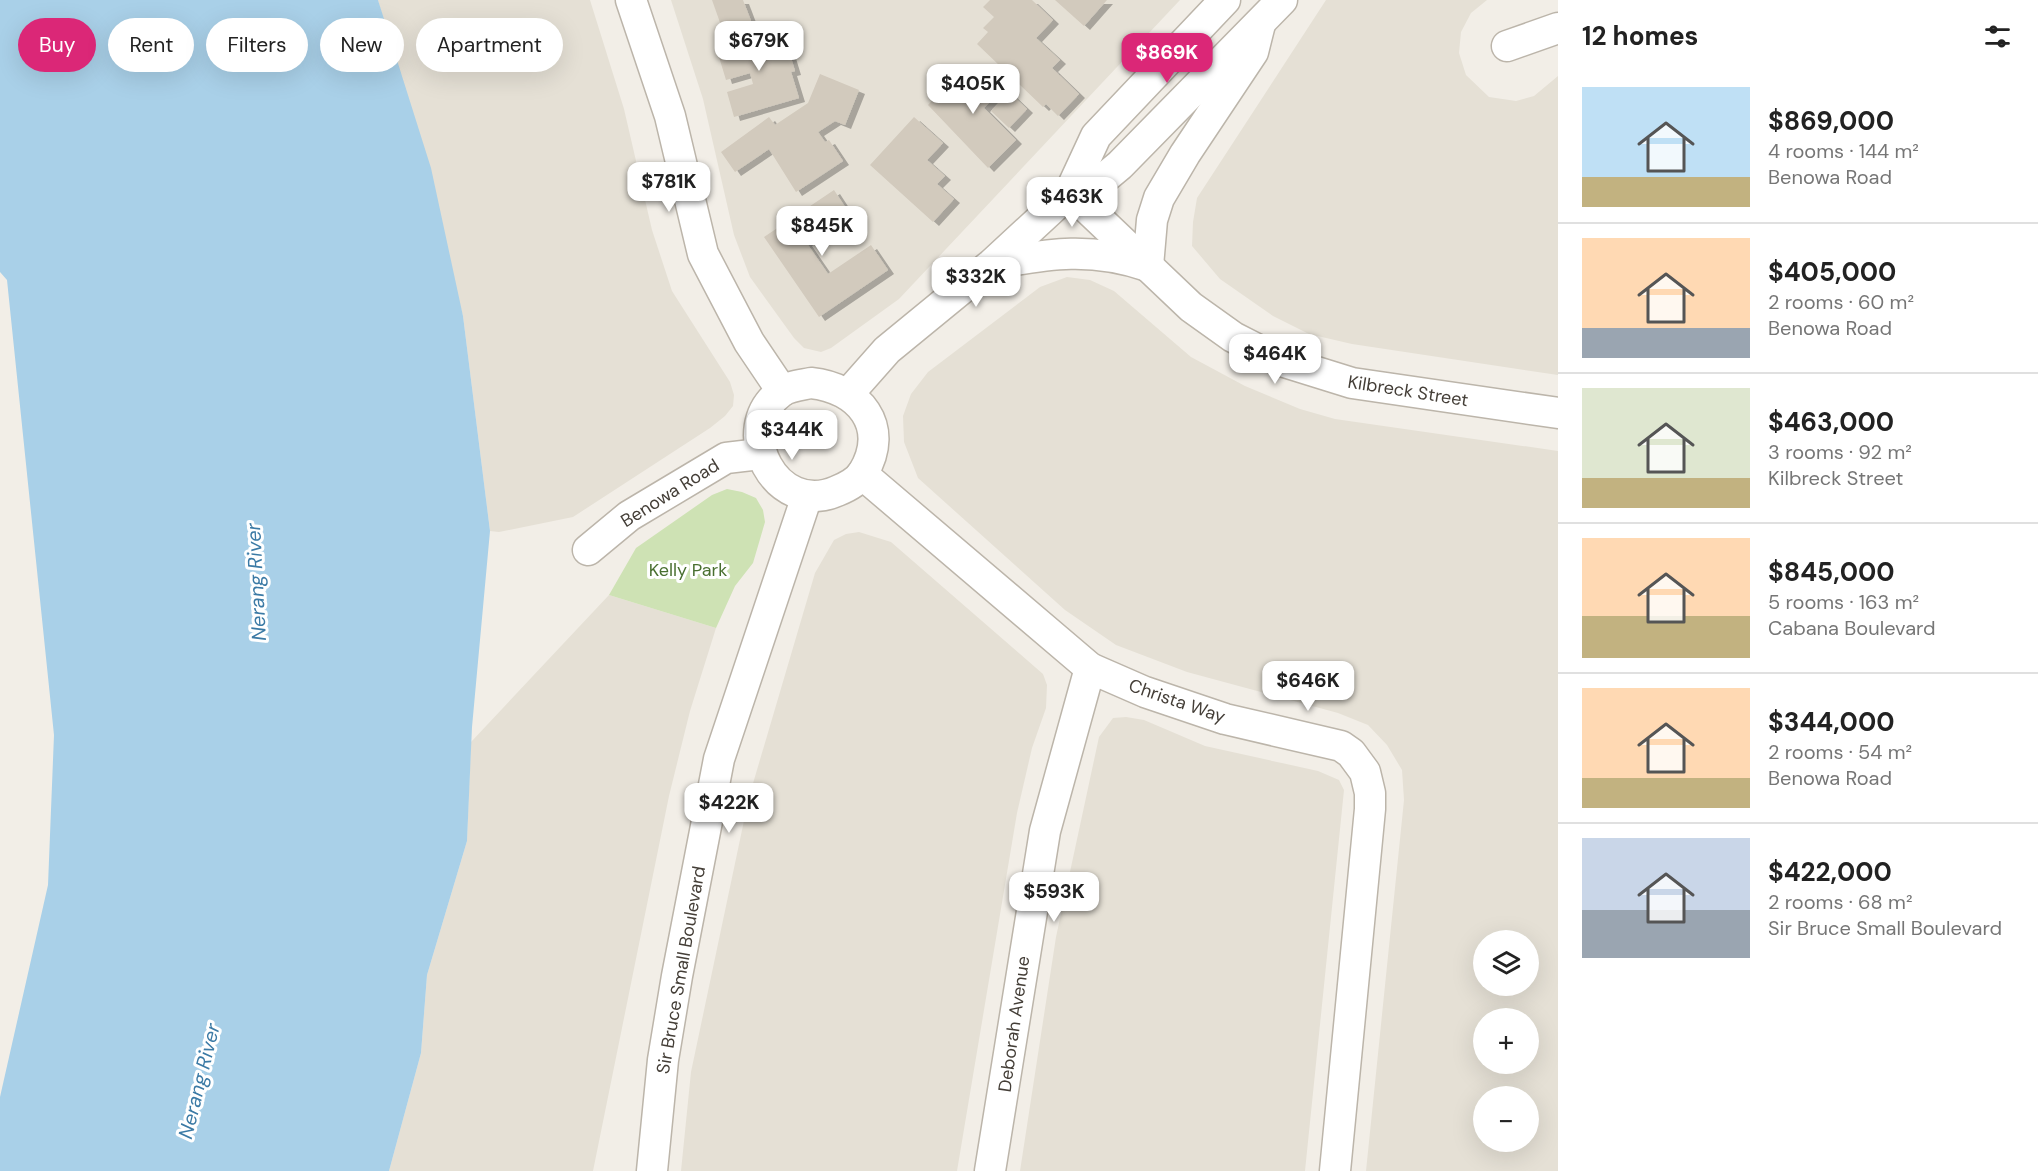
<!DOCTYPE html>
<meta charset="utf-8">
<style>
:root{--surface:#fff;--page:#f2f2f2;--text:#222;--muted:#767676;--line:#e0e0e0;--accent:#db2777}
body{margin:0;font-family:"DM Sans",sans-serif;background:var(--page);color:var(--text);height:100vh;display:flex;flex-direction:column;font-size:22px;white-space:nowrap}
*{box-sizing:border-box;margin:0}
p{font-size:20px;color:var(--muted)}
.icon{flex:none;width:33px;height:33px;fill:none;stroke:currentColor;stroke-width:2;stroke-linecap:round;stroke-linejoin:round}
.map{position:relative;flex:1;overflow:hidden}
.sheet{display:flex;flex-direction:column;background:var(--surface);width:480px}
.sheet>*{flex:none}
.guide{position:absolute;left:18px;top:18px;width:570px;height:54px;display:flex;gap:12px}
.buttons{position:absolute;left:1473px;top:930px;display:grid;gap:12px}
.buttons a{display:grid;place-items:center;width:66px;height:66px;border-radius:50%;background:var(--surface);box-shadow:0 6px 24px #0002;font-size:30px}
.price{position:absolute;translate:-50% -51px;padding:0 14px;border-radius:12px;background:#fff;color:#222;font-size:20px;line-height:39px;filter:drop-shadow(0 2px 3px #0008)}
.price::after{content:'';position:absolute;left:50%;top:36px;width:18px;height:14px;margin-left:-9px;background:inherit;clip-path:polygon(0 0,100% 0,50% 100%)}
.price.current{background:var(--accent);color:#fff}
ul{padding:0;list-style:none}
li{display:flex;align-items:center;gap:18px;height:150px;padding:0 24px}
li+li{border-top:2px solid var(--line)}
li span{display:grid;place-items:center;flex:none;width:168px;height:120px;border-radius:0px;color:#555}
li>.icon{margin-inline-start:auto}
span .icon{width:72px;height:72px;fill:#fffc;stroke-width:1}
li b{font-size:26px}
h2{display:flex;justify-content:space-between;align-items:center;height:72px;padding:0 24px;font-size:26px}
.tag{padding:0 21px;border-radius:27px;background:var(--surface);box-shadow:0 6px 24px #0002;font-size:21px;line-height:54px}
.tag.current{background:var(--accent);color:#fff}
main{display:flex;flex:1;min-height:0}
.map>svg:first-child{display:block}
</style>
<main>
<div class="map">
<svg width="1558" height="1171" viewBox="0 0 1558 1171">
<defs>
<filter id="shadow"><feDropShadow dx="6" dy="4" stdDeviation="0" flood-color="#0004"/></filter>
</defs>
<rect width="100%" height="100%" fill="#f2eee7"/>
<g fill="#e5e0d5" fill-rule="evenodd">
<path d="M378,0H590L624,109L652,230L672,291L730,382L734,395L733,406L725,416L710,428L573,517L499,532L490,531L463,316Z"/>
<path d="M671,0H1180L899,299L831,348L821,352L804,348L794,338L750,277L734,235L703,99Z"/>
<path d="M1326,0H1487L1471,13L1461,32L1459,53L1466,75L1489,97L1516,101L1534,96L1558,76V375L1352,344L1309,334L1273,316L1220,279L1192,246L1193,222L1197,198Z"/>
<path d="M1067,277L1090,280L1114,291L1191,357L1245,386L1300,409L1335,419L1558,451V1171H1366L1404,800L1402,770L1387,745L1368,725L1338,713L1187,672L1116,645L1065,610L918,478L904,442L903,416L911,394L928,372L1040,287ZM1484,940H1528V986H1484ZM1484,1018H1528V1064H1484ZM1484,1096H1528V1142H1484Z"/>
<path d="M859,532L891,542L1043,674L1047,685L1046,708L1032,748L1017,813L957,1171H681L691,1072L749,797L815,573L834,540L846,534Z"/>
<path d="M609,595L716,628L690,711L669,796L593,1171H389L421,1053L427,975L467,841L471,742Z"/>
<path d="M1126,717L1144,720L1205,746L1318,771L1339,780L1344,790L1305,1171H1020L1056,937L1099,737L1113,718Z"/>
</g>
<path fill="#cee2b4" d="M727,489L742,492L756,498L763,510L765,522L753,563L735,586L716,628L609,595L636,548L712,495Z"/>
<path fill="#a9d0e8" d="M0,0H378L431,168L463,316L490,531L472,727L467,841L427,975L421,1053L389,1171H0V1097L48,885L54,735L7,280L0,272Z"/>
<g fill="#d2cabd" filter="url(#shadow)">
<path d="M712,0H743L751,21L723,31Z"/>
<path d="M990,0H1032L1053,20L1036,38L1060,60L1052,68L1079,94L1058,116L1046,104L1043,107L977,44L988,32L983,28L994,17L983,7Z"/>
<path d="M1055,0H1107L1084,26Z"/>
<path d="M782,28L795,71L791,72L799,98L734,117L727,92L753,84L750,73L726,80L716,47Z"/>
<path d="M967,64L980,77L984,73L1002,90L984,108L1016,140L988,168L928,105Z"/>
<path d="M820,74L859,90L845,125L835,121L818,132L825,142L829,140L843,161L796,192L769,149L735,172L721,152L769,117L775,125L808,103Z"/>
<path d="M1009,92L1027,109L1009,128L991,111Z"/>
<path d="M914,117L943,143L927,160L945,176L937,184L954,199L933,222L870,165Z"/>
<path d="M834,190L849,213L806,242L828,274L871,245L888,270L819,317L764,237Z"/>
</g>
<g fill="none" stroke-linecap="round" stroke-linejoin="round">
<defs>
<g id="street">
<path d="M631,0L670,116L703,254L749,342L782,391"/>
<path d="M1507,46L1558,28"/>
<path d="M1070,192L1191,307L1233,337L1278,360L1352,383L1558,413"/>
<path d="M1070,192L1102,180L1120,165L1282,0"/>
<path d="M993,264C1050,253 1092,247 1148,266L1152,220L1159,198L1185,154L1253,52L1260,24"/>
<path d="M811,383C859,388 891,426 863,473C857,482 847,487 837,491C776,518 730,429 781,392C789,386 802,385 811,383Z"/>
<path d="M849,393L887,350L992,264L1070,192L1096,136L1225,0"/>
<path d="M862,474L1090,668L1145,692L1225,719L1341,746L1351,753L1365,772L1370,793V809L1335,1171"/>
<path d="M588,550L629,516L726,458L760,454"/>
<path d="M652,1171L663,1060L677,976L719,759L807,496"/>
<path d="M990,1171L1045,831L1090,668"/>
</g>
</defs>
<use href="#street" stroke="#bcb5aa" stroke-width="33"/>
<use href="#street" stroke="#fff" stroke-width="30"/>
</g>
<g text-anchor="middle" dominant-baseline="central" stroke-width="6" stroke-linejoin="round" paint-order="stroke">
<g font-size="18" fill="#443e37" stroke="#fff">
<text transform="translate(1408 391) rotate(9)">Kilbreck Street</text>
<text transform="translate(670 493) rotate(-32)">Benowa Road</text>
<text transform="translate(1177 701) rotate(19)">Christa Way</text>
<text transform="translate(681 970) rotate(-80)">Sir Bruce Small Boulevard</text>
<text transform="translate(1014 1024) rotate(-82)">Deborah Avenue</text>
</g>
<g font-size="18" fill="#496f30" stroke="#fff">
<text x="688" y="570">Kelly Park</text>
</g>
<g font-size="20" font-style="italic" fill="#3b7aa5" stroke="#fff">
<text transform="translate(256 582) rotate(-93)">Nerang River</text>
<text transform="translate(199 1081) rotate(-76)">Nerang River</text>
</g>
</g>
</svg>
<div class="buttons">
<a><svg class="icon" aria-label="layers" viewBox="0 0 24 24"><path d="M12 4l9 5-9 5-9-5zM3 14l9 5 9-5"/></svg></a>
<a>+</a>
<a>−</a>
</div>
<b class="price" style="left:759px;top:72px">$679K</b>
<b class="price current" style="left:1167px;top:84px">$869K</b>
<b class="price" style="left:973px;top:115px">$405K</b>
<b class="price" style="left:669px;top:213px">$781K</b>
<b class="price" style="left:1072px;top:228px">$463K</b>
<b class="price" style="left:822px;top:257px">$845K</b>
<b class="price" style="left:976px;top:308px">$332K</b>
<b class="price" style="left:1275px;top:385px">$464K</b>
<b class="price" style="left:792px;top:461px">$344K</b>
<b class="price" style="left:1308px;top:712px">$646K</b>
<b class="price" style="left:729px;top:834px">$422K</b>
<b class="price" style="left:1054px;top:923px">$593K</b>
<div class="guide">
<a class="tag current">Buy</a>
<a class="tag">Rent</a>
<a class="tag">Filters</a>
<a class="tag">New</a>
<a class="tag">Apartment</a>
</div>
</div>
<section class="sheet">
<h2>12 homes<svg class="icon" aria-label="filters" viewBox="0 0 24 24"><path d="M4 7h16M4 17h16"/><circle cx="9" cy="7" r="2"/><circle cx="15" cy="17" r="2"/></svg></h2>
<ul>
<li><span style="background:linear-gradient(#bfe0f5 75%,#c2b280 0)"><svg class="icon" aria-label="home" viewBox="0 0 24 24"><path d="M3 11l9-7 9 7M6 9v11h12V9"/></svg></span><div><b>$869,000</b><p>4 rooms · 144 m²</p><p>Benowa Road</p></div></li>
<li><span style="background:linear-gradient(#ffd9b3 75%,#9aa5b1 0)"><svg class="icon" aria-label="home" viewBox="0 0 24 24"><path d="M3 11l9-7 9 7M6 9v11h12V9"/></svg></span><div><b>$405,000</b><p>2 rooms · 60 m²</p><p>Benowa Road</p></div></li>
<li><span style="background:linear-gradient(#dfe7d0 75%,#c2b280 0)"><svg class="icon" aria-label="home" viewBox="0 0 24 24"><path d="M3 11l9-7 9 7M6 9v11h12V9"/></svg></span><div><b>$463,000</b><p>3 rooms · 92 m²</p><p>Kilbreck Street</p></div></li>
<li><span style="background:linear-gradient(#ffd9b3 65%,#c2b280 0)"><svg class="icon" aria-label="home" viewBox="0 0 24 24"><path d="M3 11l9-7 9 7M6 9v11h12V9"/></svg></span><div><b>$845,000</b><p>5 rooms · 163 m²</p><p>Cabana Boulevard</p></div></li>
<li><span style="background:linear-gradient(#ffd9b3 75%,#c2b280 0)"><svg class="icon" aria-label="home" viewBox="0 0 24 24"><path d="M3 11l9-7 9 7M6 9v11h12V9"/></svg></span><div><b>$344,000</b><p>2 rooms · 54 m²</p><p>Benowa Road</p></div></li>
<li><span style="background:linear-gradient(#c9d6e8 60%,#9aa5b1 0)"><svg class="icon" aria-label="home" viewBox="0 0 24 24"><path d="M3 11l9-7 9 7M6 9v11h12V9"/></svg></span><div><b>$422,000</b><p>2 rooms · 68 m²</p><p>Sir Bruce Small Boulevard</p></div></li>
</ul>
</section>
</main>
